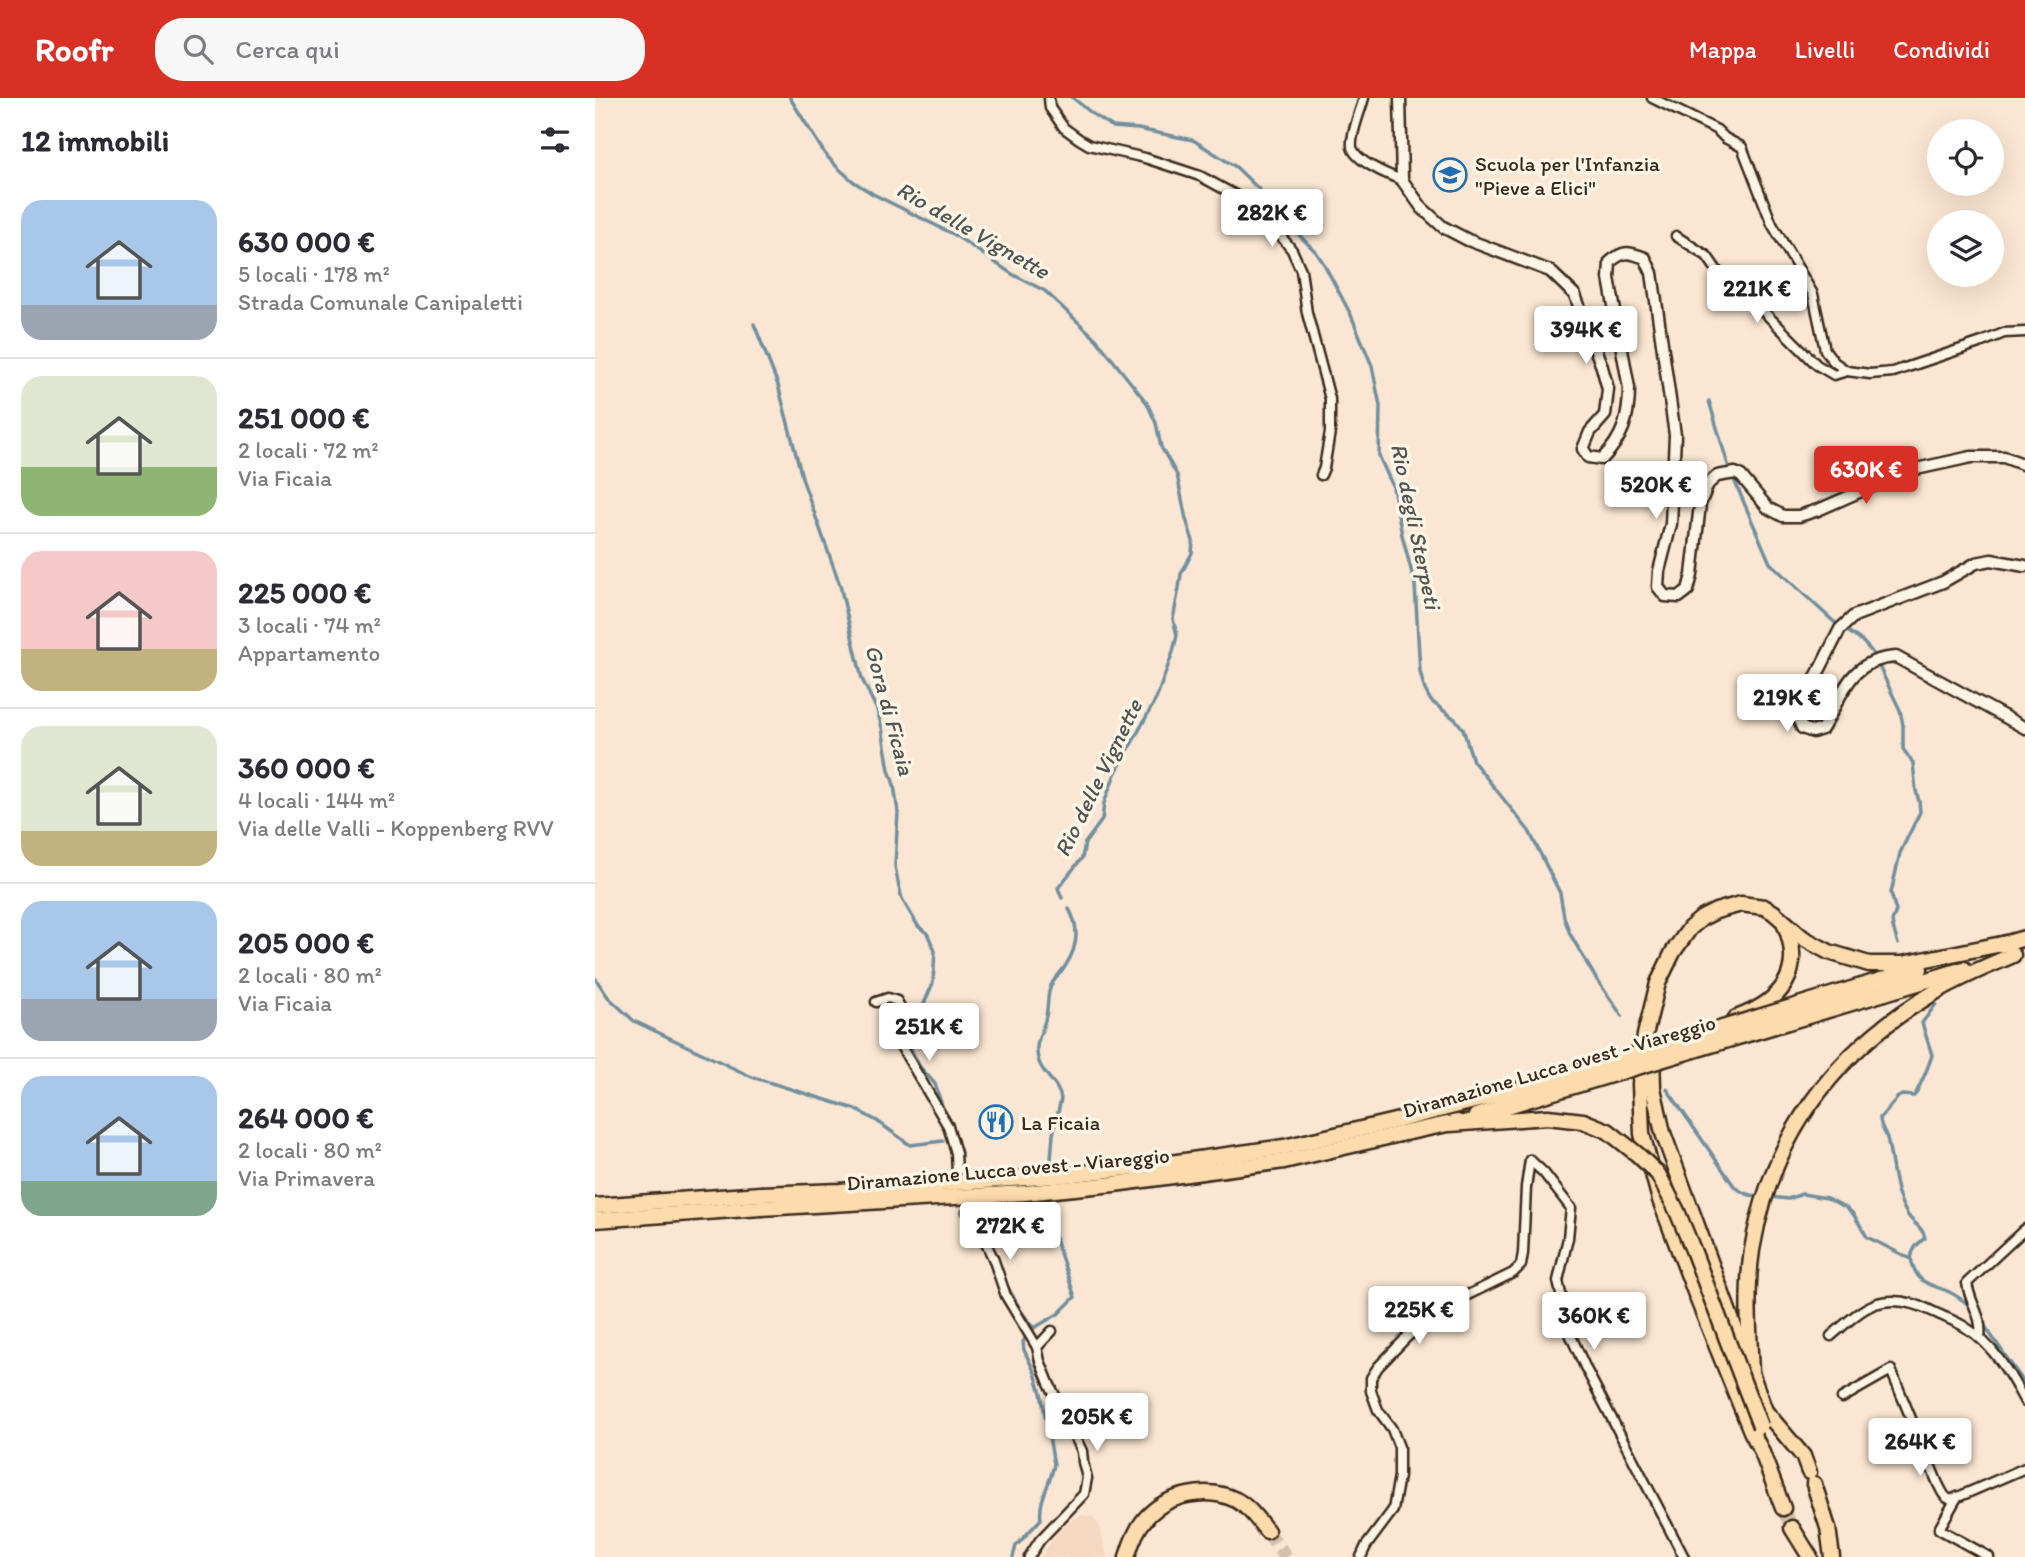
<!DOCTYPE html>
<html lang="it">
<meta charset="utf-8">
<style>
:root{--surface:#fff;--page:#f7f7f7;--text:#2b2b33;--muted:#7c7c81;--line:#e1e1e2;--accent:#d93025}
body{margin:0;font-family:Itim,sans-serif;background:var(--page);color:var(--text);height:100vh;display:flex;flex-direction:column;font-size:26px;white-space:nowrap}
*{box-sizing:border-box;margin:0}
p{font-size:23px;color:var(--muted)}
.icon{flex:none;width:38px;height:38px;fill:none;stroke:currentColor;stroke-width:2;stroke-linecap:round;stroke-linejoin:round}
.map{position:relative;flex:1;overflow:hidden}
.drawer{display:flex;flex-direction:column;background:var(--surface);width:595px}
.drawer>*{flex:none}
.tools{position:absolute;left:1332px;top:21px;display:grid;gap:14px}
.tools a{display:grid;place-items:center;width:77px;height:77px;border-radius:50%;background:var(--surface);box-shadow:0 7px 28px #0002;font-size:35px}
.price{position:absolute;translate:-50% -60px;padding:0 16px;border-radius:7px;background:#fff;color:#222;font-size:23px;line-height:46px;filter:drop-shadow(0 2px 4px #0008)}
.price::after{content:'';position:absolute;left:50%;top:42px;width:21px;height:16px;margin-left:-10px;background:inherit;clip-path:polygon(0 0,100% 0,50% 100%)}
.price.active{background:var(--accent);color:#fff}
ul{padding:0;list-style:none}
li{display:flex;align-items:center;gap:21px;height:175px;padding:0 21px}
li+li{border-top:2px solid var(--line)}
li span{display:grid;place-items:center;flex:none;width:196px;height:140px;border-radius:21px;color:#555}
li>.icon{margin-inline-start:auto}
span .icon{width:84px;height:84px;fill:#fffc;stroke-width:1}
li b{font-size:30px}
h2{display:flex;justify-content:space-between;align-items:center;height:84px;padding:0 21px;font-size:30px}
header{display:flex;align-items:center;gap:42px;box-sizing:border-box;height:98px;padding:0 35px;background:var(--accent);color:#fff}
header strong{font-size:33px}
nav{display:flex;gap:38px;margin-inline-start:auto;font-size:24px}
.search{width:490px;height:63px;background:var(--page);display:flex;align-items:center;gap:18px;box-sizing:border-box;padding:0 24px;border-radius:28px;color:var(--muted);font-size:26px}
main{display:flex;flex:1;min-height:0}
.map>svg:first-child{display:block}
</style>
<header>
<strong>Roofr</strong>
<div class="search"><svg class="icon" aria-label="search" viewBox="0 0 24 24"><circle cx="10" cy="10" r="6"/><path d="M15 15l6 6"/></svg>Cerca qui</div>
<nav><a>Mappa</a><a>Livelli</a><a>Condividi</a></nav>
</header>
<main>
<section class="drawer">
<h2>12 immobili<svg class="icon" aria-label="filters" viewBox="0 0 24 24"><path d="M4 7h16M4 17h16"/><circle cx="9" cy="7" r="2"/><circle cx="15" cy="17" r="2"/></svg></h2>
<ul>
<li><span style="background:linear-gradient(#a9c7e8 75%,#9aa5b1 0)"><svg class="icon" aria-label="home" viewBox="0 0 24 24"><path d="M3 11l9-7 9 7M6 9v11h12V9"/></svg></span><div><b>630 000 €</b><p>5 locali · 178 m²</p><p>Strada Comunale Canipaletti</p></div></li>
<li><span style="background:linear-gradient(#dfe7d0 65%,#8fb573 0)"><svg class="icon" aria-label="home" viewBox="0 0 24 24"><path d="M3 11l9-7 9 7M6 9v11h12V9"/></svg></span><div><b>251 000 €</b><p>2 locali · 72 m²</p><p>Via Ficaia</p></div></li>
<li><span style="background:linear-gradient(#f6c9c9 70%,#c2b280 0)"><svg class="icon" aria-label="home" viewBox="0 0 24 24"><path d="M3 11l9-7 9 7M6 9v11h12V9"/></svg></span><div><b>225 000 €</b><p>3 locali · 74 m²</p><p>Appartamento</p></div></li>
<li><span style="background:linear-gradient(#dfe7d0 75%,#c2b280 0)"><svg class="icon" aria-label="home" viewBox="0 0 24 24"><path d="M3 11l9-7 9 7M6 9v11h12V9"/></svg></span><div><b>360 000 €</b><p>4 locali · 144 m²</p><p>Via delle Valli - Koppenberg RVV</p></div></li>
<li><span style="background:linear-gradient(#a9c7e8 70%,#9aa5b1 0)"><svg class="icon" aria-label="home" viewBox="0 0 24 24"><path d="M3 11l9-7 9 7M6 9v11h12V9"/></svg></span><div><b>205 000 €</b><p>2 locali · 80 m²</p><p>Via Ficaia</p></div></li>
<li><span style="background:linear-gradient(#a9c7e8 75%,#7fa58c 0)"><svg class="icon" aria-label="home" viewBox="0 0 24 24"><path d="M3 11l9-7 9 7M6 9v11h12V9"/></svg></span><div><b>264 000 €</b><p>2 locali · 80 m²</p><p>Via Primavera</p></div></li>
</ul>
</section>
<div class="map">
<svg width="1430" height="1459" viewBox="0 0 1430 1459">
<rect width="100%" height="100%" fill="#fae6d2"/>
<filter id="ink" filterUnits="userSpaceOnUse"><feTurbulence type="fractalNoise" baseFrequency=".0143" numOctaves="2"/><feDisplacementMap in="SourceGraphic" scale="14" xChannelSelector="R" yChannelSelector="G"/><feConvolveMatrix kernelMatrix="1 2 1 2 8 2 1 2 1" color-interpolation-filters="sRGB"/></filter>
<g filter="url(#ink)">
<path fill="#f4d8c2" d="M487,1417L498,1419L504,1428L512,1459H446L463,1434L476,1422Z"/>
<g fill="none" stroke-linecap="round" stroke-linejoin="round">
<g stroke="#708f9f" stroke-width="3.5">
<path d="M195,0L230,56L242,69L259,84L278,96L360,137L417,176L450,193L501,241L552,305L561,325L566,349L582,377L591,421L598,443L597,455L586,476L584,490L578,521L582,537L578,554L561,601L520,676L509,705L507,722L490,745L487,760L463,790L467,800"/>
<path d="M478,0L499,17L518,29L543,31L598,42L641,69L677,104L687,120L721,154L729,166L756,217L777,268L785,308L784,358L798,389L807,437L820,487L825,574L830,592L836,603L861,622L868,631L878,663L934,733L965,795L969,819L975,836L1000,879L1027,918"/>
<path d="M159,226L183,287L208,383L245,487L267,581L282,612L287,630L294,672L299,687L303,714L300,768L303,784L307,801L323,828L332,835L340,853L338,885L318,931L316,944L317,953L325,969L340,986L350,1017"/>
<path d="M1114,303L1134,370L1175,465L1238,523L1267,543L1277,554L1305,612L1308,627V651L1318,665L1321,693L1324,703L1325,714L1305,755L1296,795L1301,813L1297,823L1298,829L1303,846"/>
<path d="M0,880L13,899L39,923L157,979L260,1011L282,1023L315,1047L348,1043"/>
<path d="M1072,991L1139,1088C1149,1096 1154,1098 1167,1098"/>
<path d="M365,1064L370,1080"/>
<path d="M455,1074L458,1036L466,1001C464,986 449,978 444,964C438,946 446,938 450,922C453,913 452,903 454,894C456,882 465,877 471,867C483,848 485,830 474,811"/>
<path d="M1175,1099L1193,1101L1207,1096L1232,1100L1252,1110L1259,1117L1272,1139L1316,1161"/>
<path d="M376,1101L394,1135L399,1155"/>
<path d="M1316,1161C1317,1151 1322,1146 1330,1140C1328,1128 1316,1125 1311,1114C1298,1092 1298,1064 1292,1040C1289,1032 1285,1028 1285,1020L1303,999L1307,997L1319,998C1323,993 1335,965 1337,957L1327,925L1341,906"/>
<path d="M1316,1161C1322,1186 1332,1185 1352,1193C1362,1197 1369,1203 1377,1210"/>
<path d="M409,1182L426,1213L439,1230"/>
<path d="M1387,1224L1430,1286"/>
<path d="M439,1230L463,1216L480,1199L450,1111L452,1096"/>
<path d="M418,1459L421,1448L446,1421C443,1402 456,1385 459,1366L446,1295L440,1275L429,1252L428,1244L433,1235"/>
</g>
<g stroke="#d4c0ae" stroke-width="14" stroke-dasharray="14 7" stroke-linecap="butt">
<path d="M1188,1410L1197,1430"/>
<path d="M672,1433L691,1459"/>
</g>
<defs>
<g id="minor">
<path d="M454,0L455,10L469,30L484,41L494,47L550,60L605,78L653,104L676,126L697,152L706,172L712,215L735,301V334L729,370L726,377"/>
<path d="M769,0C766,11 755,38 757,49C760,63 793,77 807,82"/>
<path d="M1057,0L1122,32L1130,40L1147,49L1177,126L1218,196L1230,252L1239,264L1252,273L1275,276L1298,274L1387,244L1409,235L1430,234"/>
<path d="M1081,138L1112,158L1130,184L1164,209L1222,267L1239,277L1252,273"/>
<path d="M281,904L293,900L302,903L305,909L307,950L353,1028L361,1055L362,1074"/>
<path d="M935,1062L949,1075L976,1110L973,1140L963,1183L975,1236L991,1271L1089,1459"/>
<path d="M372,1114L385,1133L398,1160L411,1198L442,1249L445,1263L454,1285L487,1353L488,1364L492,1380L489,1396L445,1442L434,1459"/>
<path d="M1236,1238C1249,1227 1264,1212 1280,1206C1300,1199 1323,1206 1341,1215C1351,1220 1361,1223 1370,1229C1398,1246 1415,1276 1430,1304"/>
<path d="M1385,1240C1388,1217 1375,1207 1372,1185L1430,1131"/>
<path d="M442,1249L457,1233"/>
<path d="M1247,1300L1296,1272L1343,1386C1347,1393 1348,1399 1356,1402L1430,1370"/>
<path d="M1362,1399L1344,1431L1394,1459"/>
<path d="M766,1459L771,1448L798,1412L804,1378V1349L797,1331L783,1312L776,1293V1280L783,1269L812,1239L846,1210L918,1175L926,1167L928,1155L931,1089L935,1062"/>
</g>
<g id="tertiary">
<path d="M805,0L807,82L827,110L848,129L873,142L955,173L980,197L1007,269L1013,291L1010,317L995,334L988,351L993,359L1007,361C1028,340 1034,320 1034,290L1014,180L1015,164C1029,152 1034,154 1050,160L1057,175L1080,337L1076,426L1064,473L1063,489L1070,498L1084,499L1093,492L1097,477L1105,406L1113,386L1122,378L1140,375L1146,378L1173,410L1188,418H1204L1223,412L1312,373L1376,359H1409L1430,367"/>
<path d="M1430,468L1396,462L1381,465L1348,484L1259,518L1245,531L1206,609L1203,620L1207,630L1218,634L1227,631C1249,596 1253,562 1301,559L1430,630"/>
</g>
<g id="motorway">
<path d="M1405,847L1430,840"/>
<path d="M1286,882L1325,871"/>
<path d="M1290,895L1369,871"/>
<path d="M1141,920C1186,904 1210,875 1190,827"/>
<path d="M1057,955L1058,990L1068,1035L1170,1313L1208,1358L1214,1374"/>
<path d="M881,1018L922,1005"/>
<path d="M800,1023L919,993"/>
<path d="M855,1026L953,1019L988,1023"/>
<path d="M805,1036L862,1024"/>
<path d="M0,1108L166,1096"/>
<path d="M0,1122L166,1110"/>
<path d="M1156,1274C1154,1234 1151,1192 1157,1152C1176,1039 1239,954 1337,896C1362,880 1391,869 1418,857"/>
<path d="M1219,1386L1233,1430L1237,1459"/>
<path d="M1188,1410L1166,1352L1156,1333L1103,1202L1065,1102L1047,1036L1045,986L1050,937L1063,885L1078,854L1095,830L1107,820L1121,813L1146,806L1169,809L1178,814L1208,840L1219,846L1234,854L1274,866H1307L1412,845"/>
<path d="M1197,1430L1215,1459"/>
<path d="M532,1459C536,1445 541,1431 551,1420C572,1396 613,1388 641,1402C654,1409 663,1422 672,1433"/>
</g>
</defs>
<use href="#minor" stroke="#3b2a1e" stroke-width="13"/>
<use href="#tertiary" stroke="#3b2a1e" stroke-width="15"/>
<use href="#motorway" stroke="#3b2a1e" stroke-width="19"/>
<use href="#minor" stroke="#fcf5e5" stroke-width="8"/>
<use href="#tertiary" stroke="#fcf5e5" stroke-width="10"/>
<use href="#motorway" stroke="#fcdcac" stroke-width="14"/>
<defs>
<g id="motorway-bridge">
<path d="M919,993L1286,882"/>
<path d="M922,1005L1290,895"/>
<path d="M988,1023L1013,1033L1042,1056L1063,1076L1082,1113L1098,1152L1165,1328"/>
<path d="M166,1096L245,1093L461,1078L575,1065L689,1049L800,1023"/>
<path d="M166,1110L430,1095L519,1086L689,1063L805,1036"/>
</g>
</defs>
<use href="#motorway-bridge" stroke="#3b2a1e" stroke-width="19" stroke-linecap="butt"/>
<use href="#motorway-bridge" stroke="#fcdcac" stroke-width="14"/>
</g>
</g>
<defs>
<symbol id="school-ring" viewBox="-11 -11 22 22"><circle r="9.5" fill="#fcf5e5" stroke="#1f6fb2" stroke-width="1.5"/><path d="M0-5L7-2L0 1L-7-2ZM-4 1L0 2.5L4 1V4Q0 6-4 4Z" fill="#1f6fb2"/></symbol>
<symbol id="restaurant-ring" viewBox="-11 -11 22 22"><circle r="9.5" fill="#fcf5e5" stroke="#1f6fb2" stroke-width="1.5"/><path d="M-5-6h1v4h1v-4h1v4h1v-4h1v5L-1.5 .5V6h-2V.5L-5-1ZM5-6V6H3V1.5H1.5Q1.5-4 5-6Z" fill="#1f6fb2"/></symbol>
</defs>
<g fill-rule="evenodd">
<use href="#school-ring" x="836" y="58" width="38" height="38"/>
<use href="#restaurant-ring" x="382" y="1005" width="38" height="38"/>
</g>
<g text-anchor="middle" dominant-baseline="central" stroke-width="7" stroke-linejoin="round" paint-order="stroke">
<g font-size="21" fill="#3b2a1e" stroke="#fcf5e5" text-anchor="start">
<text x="880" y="65">Scuola per l'Infanzia<tspan x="880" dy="24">"Pieve a Elici"</tspan></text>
<text x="426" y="1024">La Ficaia</text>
</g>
<g font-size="21" fill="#3b2a1e" stroke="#fcf5e5">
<text transform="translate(964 968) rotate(-16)">Diramazione Lucca ovest - Viareggio</text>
<text transform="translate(413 1071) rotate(-5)">Diramazione Lucca ovest - Viareggio</text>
</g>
<g font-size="23" font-style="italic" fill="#515454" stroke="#fcf5e5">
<text transform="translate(378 132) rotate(30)">Rio delle Vignette</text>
<text transform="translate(821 428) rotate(78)">Rio degli Sterpeti</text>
<text transform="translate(295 612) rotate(75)">Gora di Ficaia</text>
<text transform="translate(503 680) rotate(-64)">Rio delle Vignette</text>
</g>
</g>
</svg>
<div class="tools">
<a><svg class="icon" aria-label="locate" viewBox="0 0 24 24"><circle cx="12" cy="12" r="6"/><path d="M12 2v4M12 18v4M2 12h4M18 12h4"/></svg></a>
<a><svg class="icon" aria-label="layers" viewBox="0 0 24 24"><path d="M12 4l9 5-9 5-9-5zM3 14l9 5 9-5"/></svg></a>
</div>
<b class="price" style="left:677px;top:151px">282K €</b>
<b class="price" style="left:1162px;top:227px">221K €</b>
<b class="price" style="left:991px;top:268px">394K €</b>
<b class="price active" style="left:1271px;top:408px">630K €</b>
<b class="price" style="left:1061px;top:423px">520K €</b>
<b class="price" style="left:1192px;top:636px">219K €</b>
<b class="price" style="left:334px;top:965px">251K €</b>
<b class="price" style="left:415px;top:1164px">272K €</b>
<b class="price" style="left:824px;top:1248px">225K €</b>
<b class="price" style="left:999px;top:1254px">360K €</b>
<b class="price" style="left:502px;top:1355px">205K €</b>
<b class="price" style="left:1325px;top:1380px">264K €</b>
</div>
</main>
